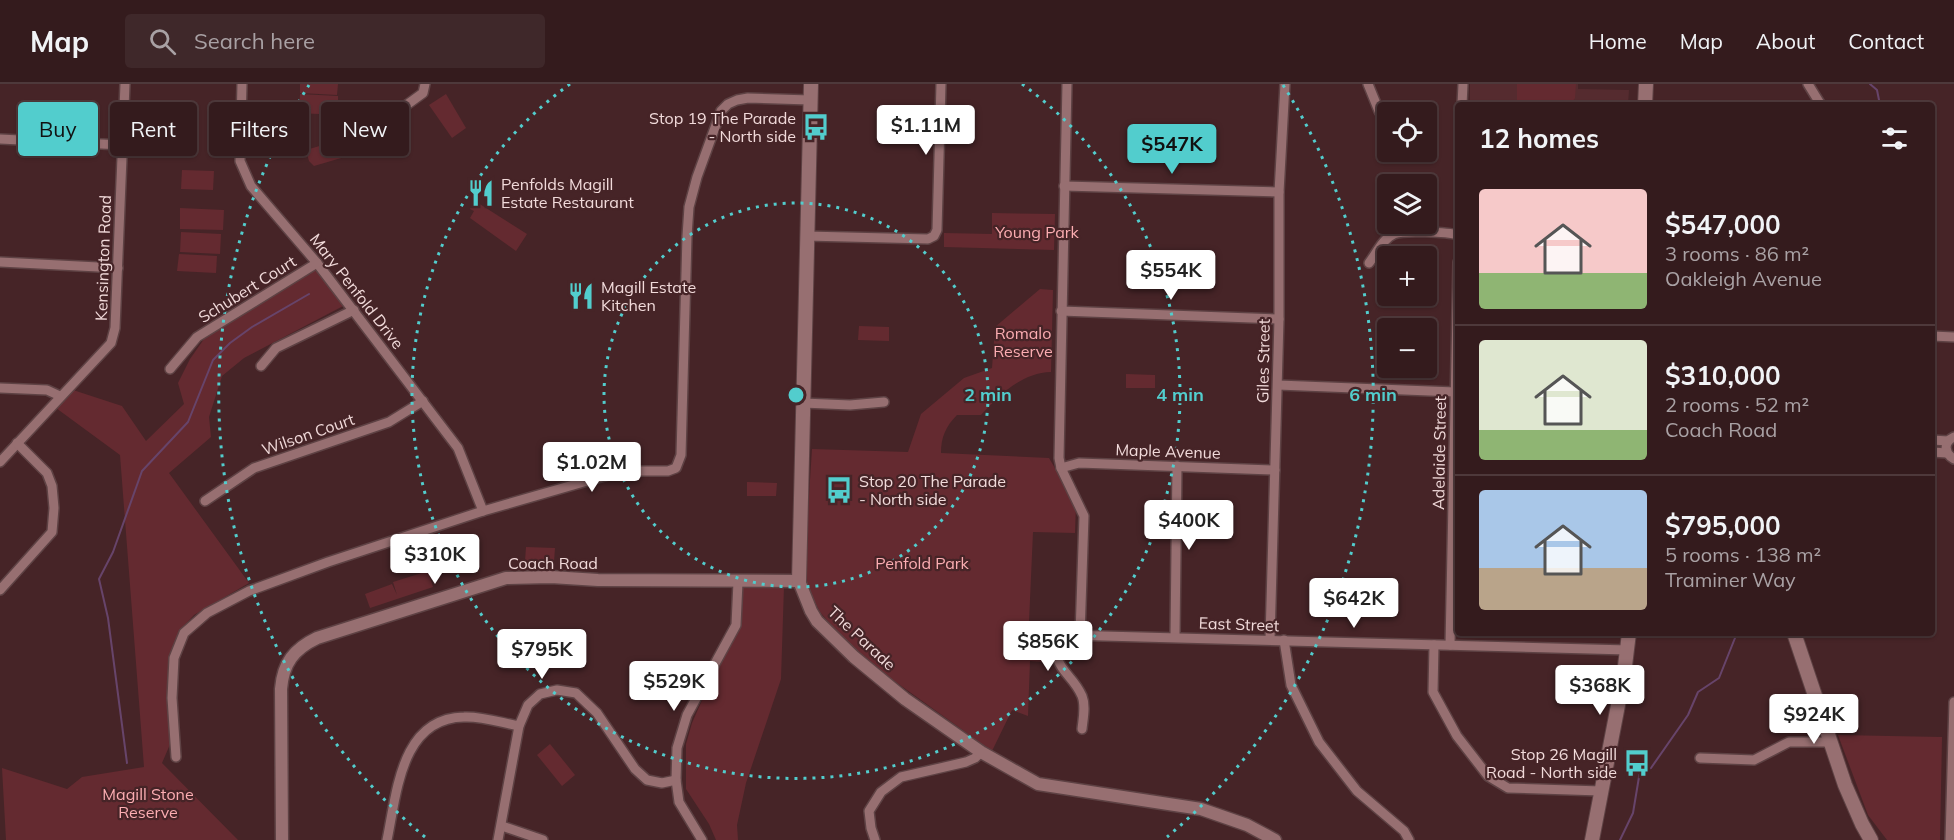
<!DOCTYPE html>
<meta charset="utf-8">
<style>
:root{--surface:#341b1d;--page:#3f282a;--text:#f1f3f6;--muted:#a9a1a4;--line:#4e393b;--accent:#52cdcd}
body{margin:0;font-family:Mulish,sans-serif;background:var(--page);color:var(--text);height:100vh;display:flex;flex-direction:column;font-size:22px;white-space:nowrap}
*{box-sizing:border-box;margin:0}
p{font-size:20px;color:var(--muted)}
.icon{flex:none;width:33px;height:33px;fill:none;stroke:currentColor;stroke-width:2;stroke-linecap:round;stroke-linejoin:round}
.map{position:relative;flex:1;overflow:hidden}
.panel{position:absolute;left:1455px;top:18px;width:480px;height:534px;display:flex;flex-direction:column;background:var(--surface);border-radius:6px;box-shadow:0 2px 4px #0004,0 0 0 2px var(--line)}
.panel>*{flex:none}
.banner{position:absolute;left:18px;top:18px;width:570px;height:54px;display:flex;gap:12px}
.tools{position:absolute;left:1377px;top:18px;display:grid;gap:12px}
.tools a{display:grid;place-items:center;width:60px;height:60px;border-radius:6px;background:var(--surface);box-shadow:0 2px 4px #0004,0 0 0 2px var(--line);font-size:30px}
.price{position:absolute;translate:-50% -51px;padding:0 14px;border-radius:6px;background:#fff;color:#222;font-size:20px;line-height:39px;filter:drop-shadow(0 2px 3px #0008)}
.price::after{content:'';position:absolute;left:50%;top:36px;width:18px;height:14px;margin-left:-9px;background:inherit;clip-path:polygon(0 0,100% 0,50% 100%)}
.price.selected{background:var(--accent);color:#111}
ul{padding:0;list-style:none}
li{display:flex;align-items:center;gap:18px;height:150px;padding:0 24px}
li+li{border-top:2px solid var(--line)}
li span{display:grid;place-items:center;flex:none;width:168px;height:120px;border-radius:6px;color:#555}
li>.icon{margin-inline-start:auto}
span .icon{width:72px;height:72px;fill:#fffc;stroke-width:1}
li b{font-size:26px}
h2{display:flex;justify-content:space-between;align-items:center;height:72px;padding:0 24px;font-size:26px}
.tag{padding:0 21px;border-radius:6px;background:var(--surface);box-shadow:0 2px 4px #0004,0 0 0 2px var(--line);font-size:21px;line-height:54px}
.tag.selected{background:var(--accent);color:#111}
header{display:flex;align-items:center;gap:36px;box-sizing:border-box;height:84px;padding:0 30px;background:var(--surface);border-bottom:2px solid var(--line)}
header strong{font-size:28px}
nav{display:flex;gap:33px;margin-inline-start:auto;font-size:21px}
.search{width:420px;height:54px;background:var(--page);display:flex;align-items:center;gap:15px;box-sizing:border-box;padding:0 21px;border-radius:6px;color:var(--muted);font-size:22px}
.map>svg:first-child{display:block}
</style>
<header>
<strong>Map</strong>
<div class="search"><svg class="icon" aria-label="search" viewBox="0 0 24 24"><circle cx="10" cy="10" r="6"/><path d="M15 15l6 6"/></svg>Search here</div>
<nav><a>Home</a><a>Map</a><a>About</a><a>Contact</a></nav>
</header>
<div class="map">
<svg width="1954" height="756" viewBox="0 0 1954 756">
<rect width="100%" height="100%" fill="#462427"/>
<path fill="#552b2f" d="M1470,0H1578V5L1629,6L1628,21H1470Z"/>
<g fill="#642a30">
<path d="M300,0H338L337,11L300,9Z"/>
<path d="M1517,0H1576L1575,14L1570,21H1522L1517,16Z"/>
<path d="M300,10L338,12V31L299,29Z"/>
<path d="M446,10L466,44L452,54L429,21Z"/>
<path d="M343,55L348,72L314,82L309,77L306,66Z"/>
<path d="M182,86L214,87L213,106L181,105Z"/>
<path d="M475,117L527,150L516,167L470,134L474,127L470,125Z"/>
<path d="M180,124L224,126L223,146L180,145Z"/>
<path d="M992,129L1055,130L1054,166L944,163V149L992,150Z"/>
<path d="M181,148L221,150L220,170L180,168Z"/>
<path d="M179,170L217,172L216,189L177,187Z"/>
<path d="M316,185L345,221L244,274L222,292L209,333L211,353L169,389L249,499L194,531L181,545L174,559L171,574V658L162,679L238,756H6L2,684L67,705L82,693L144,683L120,371L56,324L73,306L122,322L146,357L184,320L178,299L190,275L204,255Z"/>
<path d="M1040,205L1053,206L1051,288C1021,289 1000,311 981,331H957C946,342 941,353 941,369L1049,374L1076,420L1075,449L1033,448L1029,538L1045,540L1043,578L1030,577L1028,632L1012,626L992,667L872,581L844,556L820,528L808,504L804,489L812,365L908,368L921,330L964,294L992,284L995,243Z"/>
<path d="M859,242L889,243V257L858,256Z"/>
<path d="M1126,290L1155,291V304H1126Z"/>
<path d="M747,398L777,399L776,412H747Z"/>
<path d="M526,463L555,464L554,478L525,477Z"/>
<path d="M428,487L433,503L370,524L365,510L392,500L397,511L393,498Z"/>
<path d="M784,502L781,595L746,699L737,741L738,756H716L709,740L686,705V660L692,639L718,580L740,540L742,503Z"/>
<path d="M1838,651L1942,653L1940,756H1887L1868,731Z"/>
<path d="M550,660L575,691L562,702L537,671Z"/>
</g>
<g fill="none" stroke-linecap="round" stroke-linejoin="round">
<g stroke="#67446a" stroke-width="2">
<path d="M1870,0L1877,6L1880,21"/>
<path d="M127,679L108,534L99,495L113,468L142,387L188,338L213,276L230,259L252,243L309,210"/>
<path d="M1620,756L1633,729L1640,687L1651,684L1688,631L1698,608L1719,594L1737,549"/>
</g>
<defs>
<g id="minor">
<path d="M242,0L240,77L251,102L317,179L458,364L483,427"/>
<path d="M1067,0L1059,374L1061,384L1084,432L1080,551"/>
<path d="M1368,0L1379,27L1386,38"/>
<path d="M1808,0L1821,21"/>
<path d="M1462,21L1463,0"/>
<path d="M368,49L423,9L425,0"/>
<path d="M0,55L122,61"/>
<path d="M1064,102L1279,108"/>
<path d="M806,152L928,155L934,152L937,146L941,0"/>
<path d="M0,178L118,184"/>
<path d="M1369,179C1376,170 1383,154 1394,150C1403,146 1448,148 1458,151"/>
<path d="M1061,227L1279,235"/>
<path d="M1932,252L1954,253"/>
<path d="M261,282L276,264L354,226"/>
<path d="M170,285L197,253L317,179"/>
<path d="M1278,301L1455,308"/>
<path d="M0,304L47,306L60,312"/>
<path d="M803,319L850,321L884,318"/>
<path d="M1954,353C1943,358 1944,369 1954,375"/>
<path d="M1932,356L1948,357"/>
<path d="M1932,368L1947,369"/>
<path d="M0,378L111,259L115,244L125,0"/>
<path d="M1061,384L1079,379L1275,386"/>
<path d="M205,417L254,384L389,338L423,317"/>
<path d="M0,506L52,448L54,424L52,402L47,389L17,359"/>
<path d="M1175,552L1177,382"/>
<path d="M1270,555L1279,235V108L1285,0"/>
<path d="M1284,556L1291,601L1319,658L1357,707L1404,747L1409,756"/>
<path d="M1434,561L1433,608L1457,652L1488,692L1508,704L1601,707"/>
<path d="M1450,561L1458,178"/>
<path d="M1082,645C1083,635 1086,622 1082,612C1071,587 1052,587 1057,553L1066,551L1628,566"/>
<path d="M176,673L172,614L174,574L184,549L207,529L249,507L328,478L483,427L608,391L637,387H668L676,384L681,371L687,152L689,123L697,93L721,27L728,20L737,16L748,14L810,16"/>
<path d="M1700,674L1754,676L1789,658H1830"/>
<path d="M502,742L543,756"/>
<path d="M387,756C397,708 401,634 464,633C482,632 502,639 519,642"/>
<path d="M498,756L519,642L528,621L540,610L557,606L576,609L597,629L635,685L647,696L662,699L676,696"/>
<path d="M702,756L679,718L676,696L677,664L687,631L736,541L738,498"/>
<path d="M875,756L871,744L869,727L881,708L901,693L966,678L975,674L981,668"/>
<path d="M1950,756L1954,618"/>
</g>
<path id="tertiary" d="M282,756L281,605C283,579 294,565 317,554L506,494L551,493L598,496L799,497L811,527L817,537L854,573L905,615L981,668L1038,700L1201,725L1247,741L1275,756"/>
<g id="secondary">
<path d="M1645,21L1646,0"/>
<path d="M799,497L811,0"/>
<path d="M1794,549L1845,701L1862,740L1871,756"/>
<path d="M1592,756L1624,590L1629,549"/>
</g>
</defs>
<use href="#minor" stroke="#5e4244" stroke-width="12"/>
<use href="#tertiary" stroke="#5e4244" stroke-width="15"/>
<use href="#secondary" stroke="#5e4244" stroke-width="16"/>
<use href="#minor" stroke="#976f71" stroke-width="9"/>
<use href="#tertiary" stroke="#976f71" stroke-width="12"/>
<use href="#secondary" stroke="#976f71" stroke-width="14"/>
</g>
<g fill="none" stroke="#52cdcd" stroke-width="3" stroke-dasharray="3 6">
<circle cx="796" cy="311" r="192"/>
<path d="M1022 0A384 384 0 1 1 570 0"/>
<path d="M425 753A577 577 0 0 1 309 1M1283 1A577 577 0 0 1 1167 753"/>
</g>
<defs>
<symbol id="bus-bare" viewBox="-9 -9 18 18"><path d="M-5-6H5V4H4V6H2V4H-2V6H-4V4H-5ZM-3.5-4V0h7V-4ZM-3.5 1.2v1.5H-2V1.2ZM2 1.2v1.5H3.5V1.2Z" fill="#52cdcd" stroke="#462427" stroke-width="2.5" paint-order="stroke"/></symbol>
<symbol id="restaurant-bare" viewBox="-9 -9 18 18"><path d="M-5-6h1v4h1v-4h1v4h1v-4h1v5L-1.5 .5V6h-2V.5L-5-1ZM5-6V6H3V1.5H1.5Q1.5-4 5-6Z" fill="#52cdcd" stroke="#462427" stroke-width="2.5" paint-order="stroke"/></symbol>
</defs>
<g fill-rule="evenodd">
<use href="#bus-bare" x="797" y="24" width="38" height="38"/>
<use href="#restaurant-bare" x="462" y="90" width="38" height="38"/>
<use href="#restaurant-bare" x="562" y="193" width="38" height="38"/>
<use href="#bus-bare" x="820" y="387" width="38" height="38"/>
<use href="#bus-bare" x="1618" y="660" width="38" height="38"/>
</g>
<g text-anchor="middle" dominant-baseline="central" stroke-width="4.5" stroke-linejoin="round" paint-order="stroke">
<g font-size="16" fill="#f1dada" stroke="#462427" text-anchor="start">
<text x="796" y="34" text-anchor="end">Stop 19 The Parade<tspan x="796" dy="18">- North side</tspan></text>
<text x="501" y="100">Penfolds Magill<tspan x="501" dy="18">Estate Restaurant</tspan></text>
<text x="601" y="203">Magill Estate<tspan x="601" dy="18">Kitchen</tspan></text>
<text x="859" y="397">Stop 20 The Parade<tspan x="859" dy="18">- North side</tspan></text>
<text x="1617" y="670" text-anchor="end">Stop 26 Magill<tspan x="1617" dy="18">Road - North side</tspan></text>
</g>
<g font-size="16" fill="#fcadb2" stroke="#462427">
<text x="1037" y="148">Young Park</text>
<text x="1023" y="249">Romalo<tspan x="1023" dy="18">Reserve</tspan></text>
<text x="922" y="479">Penfold Park</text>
<text x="148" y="710">Magill Stone<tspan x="148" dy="18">Reserve</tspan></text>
</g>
<g font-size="16" fill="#f1dada" stroke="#462427">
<text transform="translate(103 174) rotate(-88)">Kensington Road</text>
<text transform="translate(247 205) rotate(-32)">Schubert Court</text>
<text transform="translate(357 207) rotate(52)">Mary Penfold Drive</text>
<text transform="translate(1263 277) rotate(-89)">Giles Street</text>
<text transform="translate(308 350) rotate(-19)">Wilson Court</text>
<text transform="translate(1168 367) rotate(2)">Maple Avenue</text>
<text transform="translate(1439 369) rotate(-89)">Adelaide Street</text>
<text x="553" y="479">Coach Road</text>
<text transform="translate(1239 540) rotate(2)">East Street</text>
<text transform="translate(862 554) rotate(43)">The Parade</text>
</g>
</g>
<circle cx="796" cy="311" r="9" fill="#52cdcd" stroke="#462427" stroke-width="3"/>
<g font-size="18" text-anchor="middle" font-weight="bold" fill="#52cdcd" stroke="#462427" stroke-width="4.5" stroke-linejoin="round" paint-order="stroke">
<text x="988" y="317">2 min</text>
<text x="1180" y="317">4 min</text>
<text x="1373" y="317">6 min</text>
</g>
</svg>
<div class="tools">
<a><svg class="icon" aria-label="locate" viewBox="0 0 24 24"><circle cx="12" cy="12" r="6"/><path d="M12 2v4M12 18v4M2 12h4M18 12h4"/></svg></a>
<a><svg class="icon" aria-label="layers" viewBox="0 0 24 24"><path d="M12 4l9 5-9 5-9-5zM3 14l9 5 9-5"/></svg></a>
<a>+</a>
<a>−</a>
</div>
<b class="price" style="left:926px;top:72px">$1.11M</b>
<b class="price selected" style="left:1172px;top:91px">$547K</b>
<b class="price" style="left:1171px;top:217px">$554K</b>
<b class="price" style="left:592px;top:409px">$1.02M</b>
<b class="price" style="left:1189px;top:467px">$400K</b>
<b class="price" style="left:435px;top:501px">$310K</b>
<b class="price" style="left:1354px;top:545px">$642K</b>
<b class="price" style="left:1048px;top:588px">$856K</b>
<b class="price" style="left:542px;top:596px">$795K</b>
<b class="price" style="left:674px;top:628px">$529K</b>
<b class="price" style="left:1600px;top:632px">$368K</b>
<b class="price" style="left:1814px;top:661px">$924K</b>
<div class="banner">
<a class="tag selected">Buy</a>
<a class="tag">Rent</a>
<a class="tag">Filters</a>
<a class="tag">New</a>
</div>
<section class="panel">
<h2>12 homes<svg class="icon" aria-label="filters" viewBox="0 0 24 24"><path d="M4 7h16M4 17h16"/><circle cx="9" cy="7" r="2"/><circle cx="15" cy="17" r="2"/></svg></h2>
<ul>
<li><span style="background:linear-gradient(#f6c9c9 70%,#8fb573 0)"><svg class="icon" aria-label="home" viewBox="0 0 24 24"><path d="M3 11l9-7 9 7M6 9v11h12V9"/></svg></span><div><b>$547,000</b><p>3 rooms · 86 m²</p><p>Oakleigh Avenue</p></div></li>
<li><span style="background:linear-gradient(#dfe7d0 75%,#8fb573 0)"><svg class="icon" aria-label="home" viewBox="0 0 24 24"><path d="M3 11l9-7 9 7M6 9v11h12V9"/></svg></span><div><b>$310,000</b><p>2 rooms · 52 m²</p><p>Coach Road</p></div></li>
<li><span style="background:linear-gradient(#a9c7e8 65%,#b9a48a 0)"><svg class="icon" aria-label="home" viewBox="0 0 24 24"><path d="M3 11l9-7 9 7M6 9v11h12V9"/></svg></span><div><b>$795,000</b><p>5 rooms · 138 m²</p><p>Traminer Way</p></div></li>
</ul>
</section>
</div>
